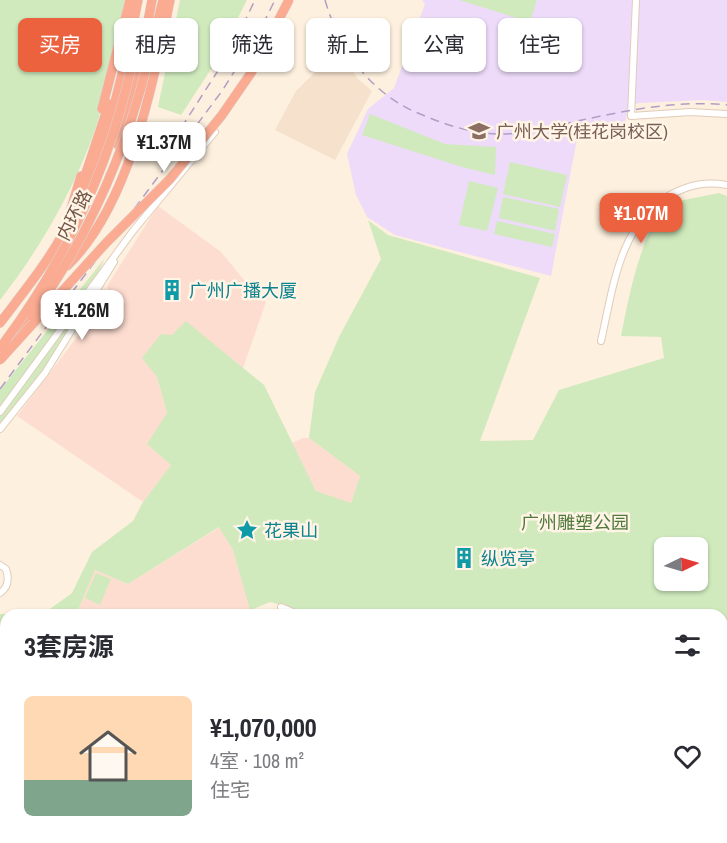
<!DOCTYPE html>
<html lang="zh">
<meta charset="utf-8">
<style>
:root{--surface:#fff;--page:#f2f2f3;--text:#2b2b33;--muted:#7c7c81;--accent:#ec613e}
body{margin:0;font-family:"Archivo Narrow","Noto Sans SC",sans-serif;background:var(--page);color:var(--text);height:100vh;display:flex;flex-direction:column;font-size:22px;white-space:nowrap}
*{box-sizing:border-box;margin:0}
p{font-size:20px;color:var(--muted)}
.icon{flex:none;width:33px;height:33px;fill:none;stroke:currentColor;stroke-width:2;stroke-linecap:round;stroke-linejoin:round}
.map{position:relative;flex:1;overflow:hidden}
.sheet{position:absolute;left:0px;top:609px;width:728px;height:234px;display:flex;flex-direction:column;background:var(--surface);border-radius:18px 18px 0 0;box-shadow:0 2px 4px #0004}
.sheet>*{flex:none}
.guide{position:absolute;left:18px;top:18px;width:692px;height:54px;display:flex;gap:12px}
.needle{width:39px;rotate:85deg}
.fabs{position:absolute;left:654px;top:537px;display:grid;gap:12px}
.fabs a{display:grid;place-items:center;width:54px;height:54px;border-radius:9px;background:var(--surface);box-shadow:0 2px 4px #0004;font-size:30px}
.price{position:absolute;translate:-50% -51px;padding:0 14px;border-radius:12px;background:#fff;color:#222;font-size:20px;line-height:39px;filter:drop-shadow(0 2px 3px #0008)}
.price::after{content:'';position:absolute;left:50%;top:36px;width:18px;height:14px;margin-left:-9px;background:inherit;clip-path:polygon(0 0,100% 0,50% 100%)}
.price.selected{background:var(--accent);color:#fff}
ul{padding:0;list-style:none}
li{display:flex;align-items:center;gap:18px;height:150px;padding:0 24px}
li span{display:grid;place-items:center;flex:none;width:168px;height:120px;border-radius:9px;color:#555}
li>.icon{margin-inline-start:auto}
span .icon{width:72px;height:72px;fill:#fffc;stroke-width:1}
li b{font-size:26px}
h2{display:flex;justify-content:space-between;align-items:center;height:72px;padding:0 24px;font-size:26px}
.pill{padding:0 21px;border-radius:9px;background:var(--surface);box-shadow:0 2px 4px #0004;font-size:21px;line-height:54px}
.pill.selected{background:var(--accent);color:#fff}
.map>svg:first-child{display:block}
</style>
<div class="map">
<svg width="727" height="843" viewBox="0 0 727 843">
<rect width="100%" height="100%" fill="#fdf0de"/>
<path fill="#f5e1cc" d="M339,49L357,78L372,91L335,160L275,130L296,91Z"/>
<g fill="#feddd1">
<path d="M158,206L221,252L248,285L266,302L243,368L186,322L157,377L167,413L172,464L143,502L17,416L109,295L107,286Z"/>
<path d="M303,438H309L360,476L351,504L316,491L292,443Z"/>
<path d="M220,527L233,550L251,611L236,615H76L95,570L128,584Z"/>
</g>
<path fill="#eddbf9" d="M422,0H727V102L702,100L639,103L628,107L625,124L577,139L551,276L395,235L367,217L356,195L347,154L368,109L394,88L425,4Z"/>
<g fill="#d0eabd" fill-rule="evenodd">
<path d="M0,0H129C115,54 105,112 82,163C61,211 33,258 0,300Z"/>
<path d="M180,0H247L215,63L181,115L158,107Z"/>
<path d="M459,0H537L530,22Z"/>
<path d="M370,114L445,144L496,147L495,175L462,167L362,135Z"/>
<path d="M510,162L567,175L560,207L503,194Z"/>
<path d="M469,181L498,188L487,231L459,225Z"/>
<path d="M719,193L727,196V728L722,730V615H303L292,608L270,602L251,610L259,615H236L250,610L233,550L219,527L128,584L95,570L76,615H6V635L0,632V614H43L72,593L92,552L133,521L143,502L171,465L147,444L167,413L157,377L142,358L161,334L172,335L186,321L264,385L316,491L351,503L360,476L309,438L315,392L340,335L381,259L368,220L388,235L540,278L480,441L533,440L559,390L664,358L661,337L621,336C630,290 639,245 664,204ZM664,548H698V580H664Z"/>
<path d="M503,197L559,209L555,231L499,218Z"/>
<path d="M497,221L555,234L552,247L494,234Z"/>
<path d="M105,258L97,275L0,407V390Z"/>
<path d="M100,278L38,381L0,425V415Z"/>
<path d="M96,573L111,579L100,605L85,598Z"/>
<path d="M727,810V843H601L624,837H722V812Z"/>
</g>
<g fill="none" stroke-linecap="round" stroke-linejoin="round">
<defs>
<g id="minor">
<path d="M636,0L631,116L690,112L727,114"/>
<path d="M601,341C613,289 619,224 670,195C689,185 705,181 727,185"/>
<path d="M0,412L133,231L215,132"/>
<path d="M0,429L45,373L114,262"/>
<path d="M0,565L6,569C9,578 9,587 0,593"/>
<path d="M281,607L300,615"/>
<path d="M154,843V837"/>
</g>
<g id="highway">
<path d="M132,64L137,35"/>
<path d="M147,65L163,0"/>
<path d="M102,109L130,0"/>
<path d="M118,145L138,74L152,0"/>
<path d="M83,182L109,104"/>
<path d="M71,209L81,176"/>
<path d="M67,266C130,205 153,83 170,0"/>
<path d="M0,323C22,294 45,266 63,234C104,161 122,81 138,0"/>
<path d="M5,347L35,312"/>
<path d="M722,795L727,794"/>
<path d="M722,802L727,801"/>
<path d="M0,842L8,843"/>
<path d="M399,843L411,837"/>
<path d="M414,843L433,837"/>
</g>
</defs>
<use href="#minor" stroke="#e1ccba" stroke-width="8"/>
<use href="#highway" stroke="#ddd6d3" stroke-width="10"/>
<use href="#minor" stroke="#fff" stroke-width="6"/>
<use href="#highway" stroke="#faab92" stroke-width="9"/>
<g stroke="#b29ec5" stroke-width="1.5" stroke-dasharray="9 6" stroke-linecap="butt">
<path d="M325,0C339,48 367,89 413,111C441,123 470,134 501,134C528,134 555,126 582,120C629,110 678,100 727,105"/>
<path d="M165,153L230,52L255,0"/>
<path d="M0,389L222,91L258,34L275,0"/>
</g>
<defs>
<g id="highway-bridge">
<path d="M32,316C87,239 124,157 147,65"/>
<path d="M0,348C65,262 109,170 132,64"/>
<path d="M0,360L106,243L170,179L222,115L251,73L289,0"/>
</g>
</defs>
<use href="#highway-bridge" stroke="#ddd6d3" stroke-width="10" stroke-linecap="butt"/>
<use href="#highway-bridge" stroke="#faab92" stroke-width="9"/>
</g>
<defs>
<symbol id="university-bare" viewBox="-9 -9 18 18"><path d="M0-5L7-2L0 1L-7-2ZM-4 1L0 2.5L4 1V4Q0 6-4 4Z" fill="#8d6e63" stroke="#fff4e5" stroke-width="2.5" paint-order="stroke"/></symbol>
<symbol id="building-bare" viewBox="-9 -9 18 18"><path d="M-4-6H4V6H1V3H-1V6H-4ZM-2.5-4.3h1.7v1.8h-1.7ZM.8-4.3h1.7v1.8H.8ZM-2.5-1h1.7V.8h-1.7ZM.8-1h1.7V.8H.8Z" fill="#0f9aa8" stroke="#fff4e5" stroke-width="2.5" paint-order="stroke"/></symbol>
<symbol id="sight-bare" viewBox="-9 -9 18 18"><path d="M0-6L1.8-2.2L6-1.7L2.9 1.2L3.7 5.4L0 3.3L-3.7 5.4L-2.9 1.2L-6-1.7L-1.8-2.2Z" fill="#0f9aa8" stroke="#fff4e5" stroke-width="2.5" paint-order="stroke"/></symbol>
</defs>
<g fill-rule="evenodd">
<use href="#university-bare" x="464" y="116" width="30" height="30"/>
<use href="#building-bare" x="157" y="275" width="30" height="30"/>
<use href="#sight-bare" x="232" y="515" width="30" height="30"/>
<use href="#building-bare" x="449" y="543" width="30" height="30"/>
</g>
<g text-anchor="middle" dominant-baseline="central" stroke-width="5" stroke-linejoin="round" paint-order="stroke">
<g font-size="18" fill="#785e54" stroke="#fff4e5" text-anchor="start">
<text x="496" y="131">广州大学(桂花岗校区)</text>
</g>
<g font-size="18" fill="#735546" stroke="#fff4e5">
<text transform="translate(74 215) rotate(-63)">内环路</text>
</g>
<g font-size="18" fill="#0d838f" stroke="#fff4e5" text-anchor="start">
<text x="189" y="290">广州广播大厦</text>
<text x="264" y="530">花果山</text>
<text x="481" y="558">纵览亭</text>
</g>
<g font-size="18" fill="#50793d" stroke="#fff4e5">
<text x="575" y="522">广州雕塑公园</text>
</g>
</g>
</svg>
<div class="fabs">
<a><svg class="needle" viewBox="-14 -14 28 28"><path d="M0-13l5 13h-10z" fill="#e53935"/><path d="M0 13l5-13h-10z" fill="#7c7c81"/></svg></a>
</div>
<b class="price" style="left:164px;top:173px">¥1.37M</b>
<b class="price selected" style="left:641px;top:244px">¥1.07M</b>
<b class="price" style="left:82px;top:341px">¥1.26M</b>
<div class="guide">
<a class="pill selected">买房</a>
<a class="pill">租房</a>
<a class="pill">筛选</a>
<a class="pill">新上</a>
<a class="pill">公寓</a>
<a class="pill">住宅</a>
</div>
<section class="sheet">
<h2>3套房源<svg class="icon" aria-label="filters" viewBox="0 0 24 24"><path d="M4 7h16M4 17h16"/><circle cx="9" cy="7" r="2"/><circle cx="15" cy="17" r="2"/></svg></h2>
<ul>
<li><span style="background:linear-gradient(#ffd9b3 70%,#7fa58c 0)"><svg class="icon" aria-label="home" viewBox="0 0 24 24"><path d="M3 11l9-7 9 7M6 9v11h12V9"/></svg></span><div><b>¥1,070,000</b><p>4室 · 108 m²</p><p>住宅</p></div><svg class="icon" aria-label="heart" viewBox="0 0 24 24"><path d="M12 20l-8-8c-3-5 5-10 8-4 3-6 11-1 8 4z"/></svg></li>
</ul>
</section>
</div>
